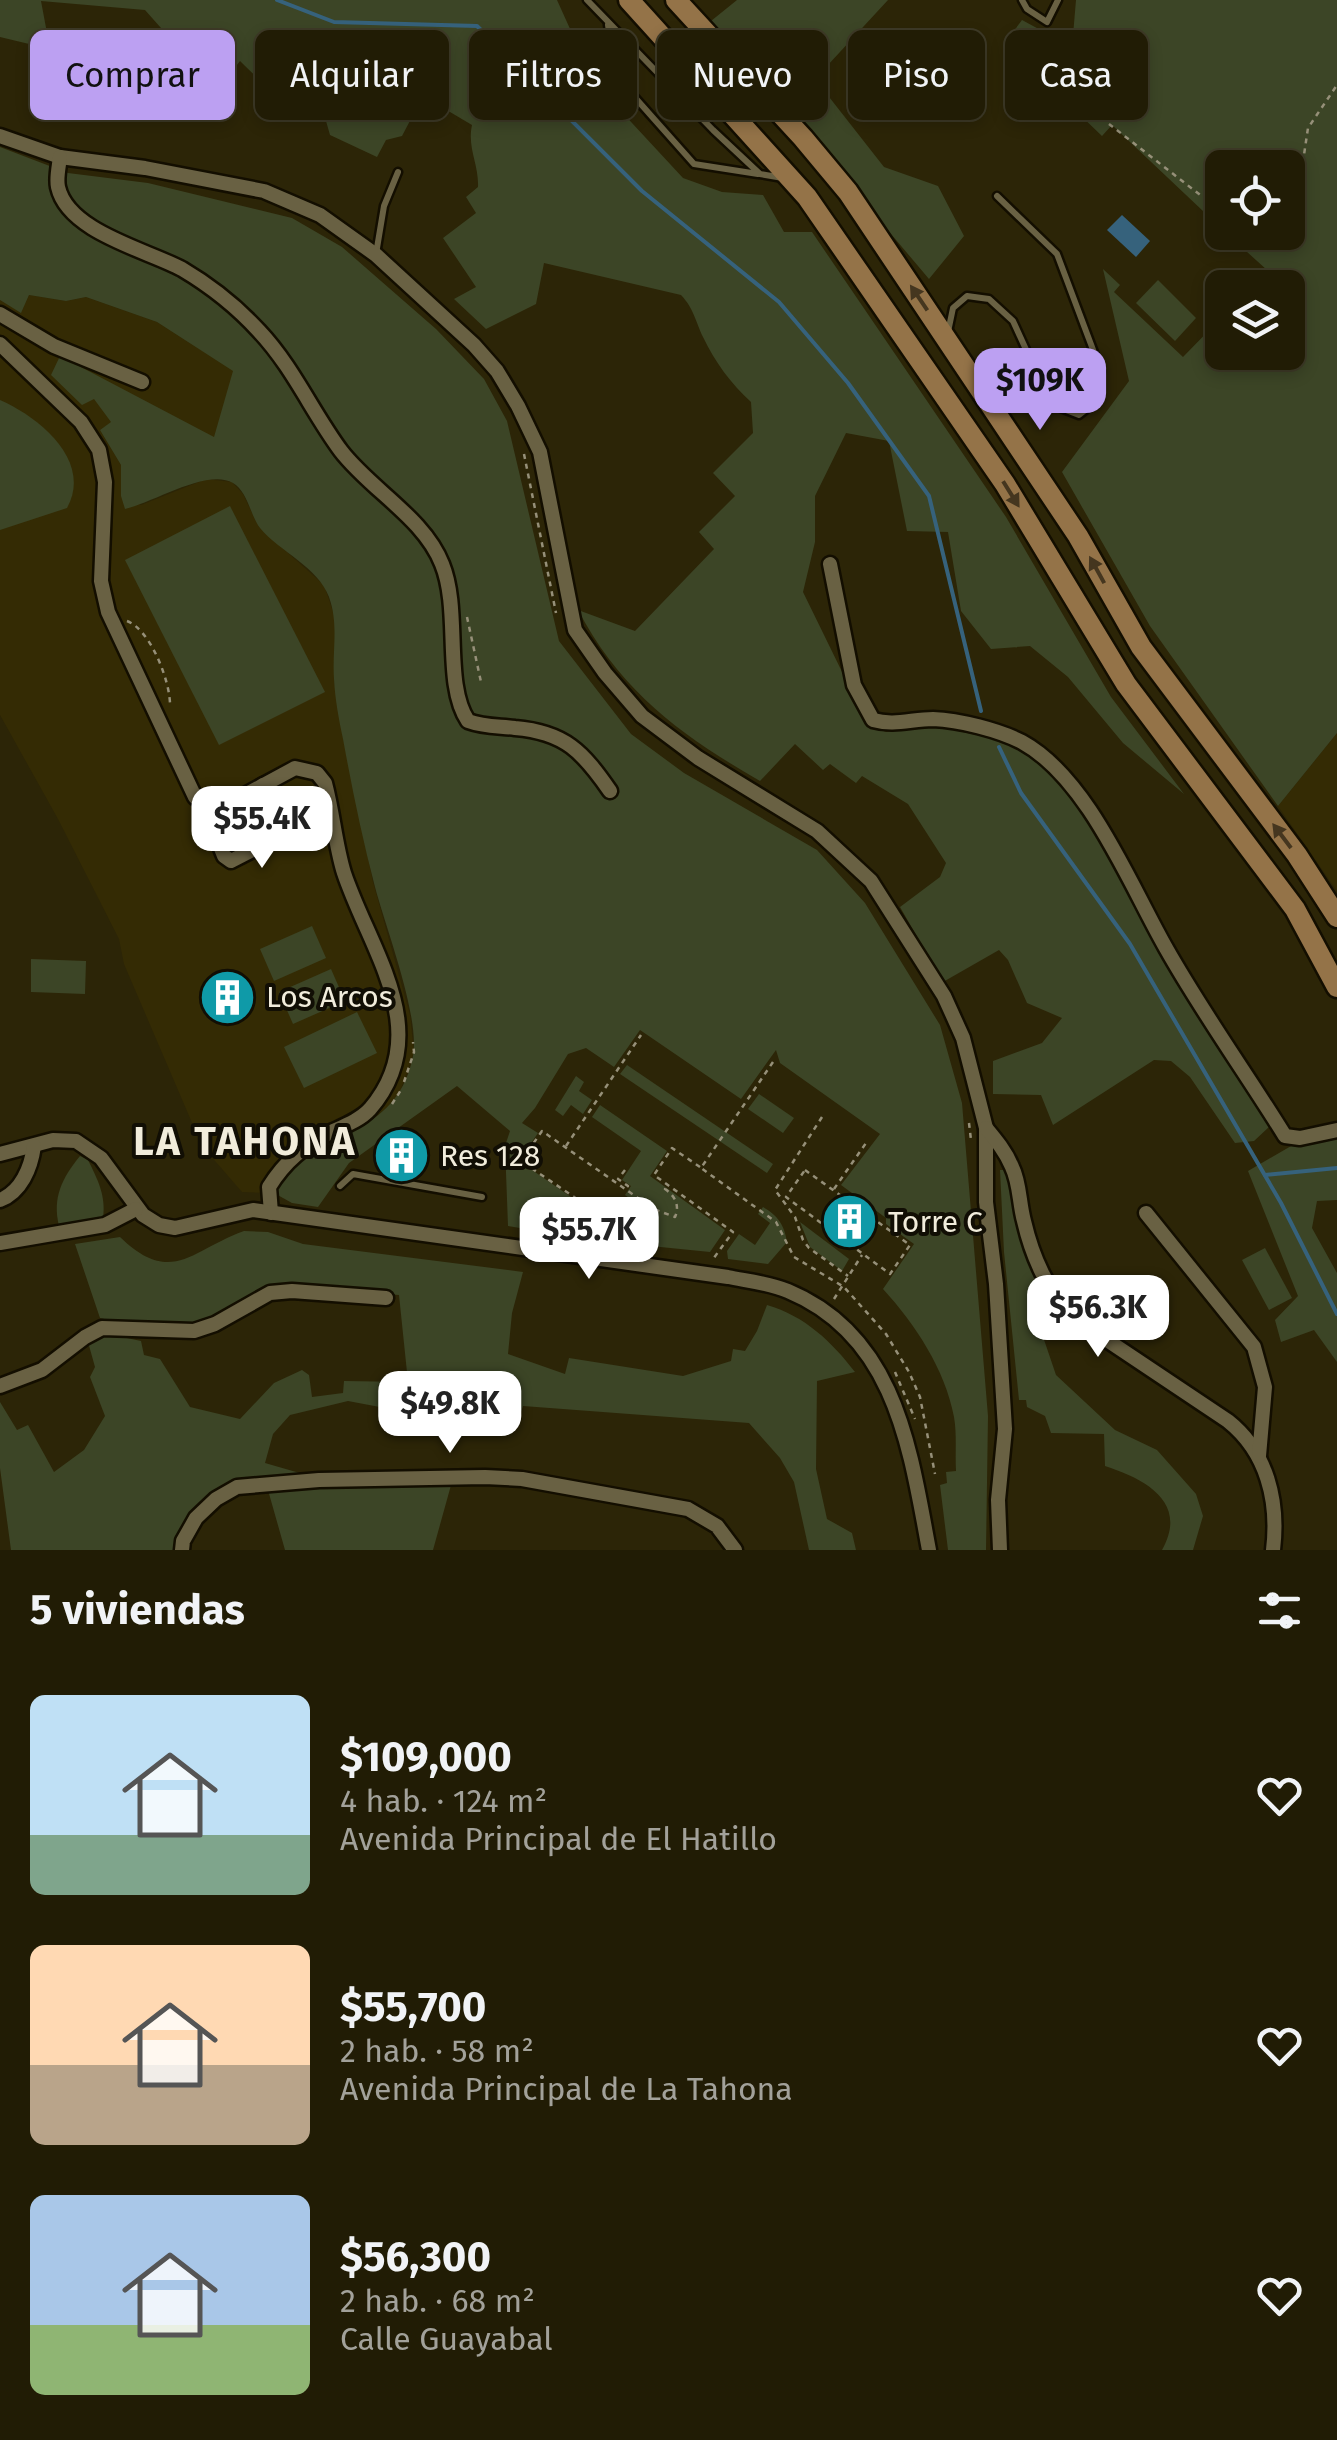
<!DOCTYPE html>
<html lang="es">
<meta charset="utf-8">
<style>
:root{--surface:#211c05;--page:#29250f;--text:#f1f3f6;--muted:#a2a19a;--line:#3e3a27;--accent:#bca0f2}
body{margin:0;font-family:"Fira Sans",sans-serif;background:var(--page);color:var(--text);height:100vh;display:flex;flex-direction:column;font-size:38px;white-space:nowrap}
*{box-sizing:border-box;margin:0}
p{font-size:32px;color:var(--muted)}
.icon{flex:none;width:55px;height:55px;fill:none;stroke:currentColor;stroke-width:2;stroke-linecap:round;stroke-linejoin:round}
.map{position:relative;height:1550px;overflow:hidden}
.sheet{display:flex;flex-direction:column;background:var(--surface);flex:1}
.sheet>*{flex:none}
.guide{position:absolute;left:30px;top:30px;width:1278px;height:90px;display:flex;gap:20px}
.tools{position:absolute;left:1205px;top:150px;display:grid;gap:20px}
.tools a{display:grid;place-items:center;width:100px;height:100px;border-radius:15px;background:var(--surface);box-shadow:0 5px 15px #0003,0 0 0 2px var(--line);font-size:50px}
.price{position:absolute;translate:-50% -85px;padding:0 22px;border-radius:20px;background:#fff;color:#222;font-size:32px;line-height:65px;filter:drop-shadow(0 2px 5px #0008)}
.price::after{content:'';position:absolute;left:50%;top:60px;width:30px;height:22px;margin-left:-15px;background:inherit;clip-path:polygon(0 0,100% 0,50% 100%)}
.price.on{background:var(--accent);color:#111}
ul{padding:0;list-style:none}
li{display:flex;align-items:center;gap:30px;height:250px;padding:0 30px}
li span{display:grid;place-items:center;flex:none;width:280px;height:200px;border-radius:15px;color:#555}
li>.icon{margin-inline-start:auto}
span .icon{width:120px;height:120px;fill:#fffc;stroke-width:1}
li b{font-size:42px}
h2{display:flex;justify-content:space-between;align-items:center;height:120px;padding:0 30px;font-size:42px}
.tag{padding:0 35px;border-radius:15px;background:var(--surface);box-shadow:0 5px 15px #0003,0 0 0 2px var(--line);font-size:35px;line-height:90px}
.tag.on{background:var(--accent);color:#111}
.map>svg:first-child{display:block}
</style>
<div class="map">
<svg width="1337" height="1550" viewBox="0 0 1337 1550">
<rect width="100%" height="100%" fill="#2c2507"/>
<g fill="#342b04">
<path d="M29,295L66,301L86,297L157,322L234,371L214,438L94,398L112,422L100,430L121,465V495L141,505L206,479L232,482L243,494L259,527L324,585L336,620L334,680L343,737L373,882L410,1015L414,1052L397,1100L363,1126L316,1149L299,1161L278,1182L274,1193L242,1192L202,1146L124,964L119,939L58,819L0,715V300L21,312Z"/>
<path d="M1337,733V891L1278,806Z"/>
</g>
<g fill="#3c4526">
<path d="M0,0H557L594,82L683,178L722,192L763,195L784,232H812L1006,517L1111,697L1184,794L1123,743L1068,677L1030,646L991,649L961,611L948,532L907,531L889,441L846,433L815,496V542L803,592L868,725L886,732L935,726L986,737L1022,750L1057,777L1100,835L1269,1127L1254,1141L1235,1143L1190,1077L1171,1061L1154,1060L1053,1125L1041,1095L993,1094V1061L1042,1043L1062,1018L1027,1003L1008,960L999,950L943,982L900,907L940,877L946,863L908,804L862,776L856,783L830,764L823,770L795,744L760,781C682,736 621,692 578,610L635,631L714,549L699,532L735,496L713,473L753,433L751,402C731,384 715,362 703,337C695,320 694,309 681,295L544,263L536,304L486,329L454,299L476,287L443,238L476,213L466,197L478,187C479,164 467,148 472,125L423,96L402,136L386,140L377,157L330,135L326,121L315,104C280,104 263,83 240,61L217,91L145,10L41,1L50,49L0,37Z"/>
<path d="M737,0H888L815,79L884,167L938,186L964,236L929,279L711,21Z"/>
<path d="M1076,0H1337V733L1278,806L1150,626L1062,472L1129,381L1103,269L1120,285L1114,292L1183,357L1222,317V352H1288V288L1251,287L1267,270L1226,233L1288,232V168H1222V229L1112,125L1102,136L1005,43L1022,20L1072,47Z"/>
<path d="M0,147L68,173L148,183L292,218L342,247L436,329L484,379L507,421L559,641L631,734L684,773L817,850L865,903L940,1025L962,1103L988,1416L986,1550H948L940,1485L947,1483L946,1472L956,1471C955,1454 957,1434 954,1417C945,1369 915,1324 883,1289L914,1244L886,1224V1218L841,1185L880,1134L780,1063L776,1050L741,1099L640,1030L614,1067L586,1048L568,1054L535,1108L522,1123L538,1133L519,1161L590,1210L573,1237L508,1226L505,1146L510,1131L457,1086L349,1163L318,1207L292,1203L274,1193C301,1126 395,1148 413,1056C420,1016 386,929 375,887C362,838 352,788 343,739C339,720 335,699 334,679C332,650 339,625 329,597C318,567 280,552 260,528C250,515 248,492 233,483C207,468 153,503 125,509L121,496V465L100,430L111,422L94,399L82,405L51,375L60,356L214,437L233,371L157,322L86,297L66,301L29,295L21,313L0,300Z"/>
<path d="M1158,280L1196,318L1175,341L1136,303Z"/>
<path d="M0,400C39,417 93,461 67,508L0,530Z"/>
<path d="M230,506L325,692L219,745L125,560Z"/>
<path d="M262,803L268,808L275,825L271,835L237,852L217,820Z"/>
<path d="M312,926L326,958L274,981L260,949Z"/>
<path d="M31,959L86,961L85,994L31,992Z"/>
<path d="M331,969L345,1001L293,1024L279,992Z"/>
<path d="M357,1012L377,1053L304,1088L284,1047Z"/>
<path d="M627,1065L773,1164L767,1173L620,1074Z"/>
<path d="M576,1076L584,1082L579,1091L592,1100L583,1114L571,1105L563,1116L555,1110Z"/>
<path d="M759,1094L794,1118L783,1133L748,1109Z"/>
<path d="M600,1105L667,1151L650,1176L725,1230L710,1252L591,1240L606,1217L619,1225L635,1202L625,1195L631,1186L622,1180L641,1151L592,1117Z"/>
<path d="M1337,1136V1200L1317,1201L1312,1228L1337,1273V1362L1314,1330L1281,1342L1275,1320L1298,1296L1248,1171L1298,1142Z"/>
<path d="M80,1156L88,1160C98,1180 106,1196 103,1218L59,1226C52,1198 62,1178 80,1156Z"/>
<path d="M1000,1170H1014L1050,1288L1037,1319L1056,1375L1115,1430L1157,1450L1196,1494L1203,1516L1193,1550H1162C1189,1502 1145,1479 1105,1466L1104,1434L1051,1433L1045,1416L1027,1407L1026,1400H1019L1004,1252Z"/>
<path d="M763,1207C778,1216 784,1224 787,1242L768,1264L728,1259L727,1251L739,1234L755,1245L770,1223L758,1214Z"/>
<path d="M800,1222L849,1259L842,1271L810,1247Z"/>
<path d="M244,1231L268,1232L303,1244L523,1272L512,1313L508,1354L565,1374L569,1358L683,1376L731,1361L733,1349L745,1351L757,1331L767,1305C805,1316 832,1342 855,1372L817,1381L816,1469L827,1519L852,1533L856,1550H809L794,1482L780,1458L749,1423L523,1406L521,1412L422,1415L348,1401L290,1415L273,1434L265,1463L310,1476L453,1478L433,1550H285L264,1476C216,1486 186,1498 175,1550H11L0,1468V1402L17,1430L28,1425L54,1472L84,1450L105,1416L90,1377L95,1367L88,1342L108,1334L141,1341L144,1355L160,1359L190,1407L240,1419L274,1383L302,1370L309,1375L312,1397L343,1393L344,1381L408,1382L399,1295L292,1287L192,1327L125,1324L100,1318L75,1244L120,1237C172,1287 191,1250 244,1231Z"/>
<path d="M1265,1248L1292,1298L1269,1310L1242,1260Z"/>
</g>
<path fill="#36627c" d="M1122,215L1150,241L1136,257L1107,230Z"/>
<g fill="none" stroke-linecap="round" stroke-linejoin="round">
<g stroke="#36627c" stroke-width="4">
<path d="M277,0L334,22L477,26L642,191L779,302L848,383L929,496L981,711"/>
<path d="M999,747L1021,793L1130,944L1281,1203L1337,1314"/>
<path d="M1265,1175L1337,1168"/>
</g>
<defs>
<g id="service">
<path d="M587,0L713,130L760,174L783,178"/>
<path d="M1022,0L1027,9L1047,22L1058,0"/>
<path d="M608,25L611,44"/>
<path d="M615,75L694,164L758,174"/>
<path d="M376,254L384,206L398,172"/>
<path d="M948,332L953,308L967,296L989,299L1013,321L1048,398L1061,408L1079,415L1097,401L1101,371L1057,254L997,196"/>
<path d="M340,1186L353,1174L482,1197"/>
</g>
<g id="minor">
<path d="M0,136L60,157L145,168L264,191L320,215L376,255L474,345L497,371L518,406L540,452L575,630L605,673L642,716L698,758L817,831L871,881L944,996L963,1038L986,1128V1202L996,1284L1005,1429L998,1500L1000,1550"/>
<path d="M60,157C59,166 56,178 58,187C68,232 147,250 182,269C209,285 238,308 259,331C293,367 312,412 341,451C371,490 424,518 442,564C461,610 443,684 468,721C484,727 499,726 515,728C565,732 583,752 610,791"/>
<path d="M0,314L54,346L142,382"/>
<path d="M0,344L81,422L99,450L105,482L101,581L108,612L195,797L210,809H219L295,768L317,773L325,783C333,813 335,844 344,873C370,951 436,1032 370,1109C360,1120 344,1126 331,1132C304,1146 285,1161 269,1187L271,1213"/>
<path d="M830,564L854,685L873,720C894,726 912,719 933,719C959,720 999,730 1022,742C1088,778 1130,885 1166,948C1202,1012 1246,1073 1285,1136L1300,1138L1337,1130"/>
<path d="M204,806L224,856L231,861L282,835L284,829L263,785"/>
<path d="M986,1128C996,1140 1006,1152 1012,1167C1020,1183 1019,1203 1024,1221C1032,1256 1048,1293 1074,1318L1228,1421C1267,1452 1279,1501 1273,1550"/>
<path d="M0,1154L53,1140L76,1141L101,1158L143,1215L159,1225L175,1228L253,1210L728,1277C748,1281 769,1283 788,1291C896,1336 910,1449 929,1550"/>
<path d="M0,1200C21,1192 31,1168 34,1146"/>
<path d="M1146,1213L1254,1347L1265,1387L1259,1456"/>
<path d="M0,1243L105,1225L136,1209"/>
<path d="M0,1386L42,1370L85,1337L102,1328L194,1331L215,1324L270,1293L292,1291L386,1298"/>
<path d="M182,1550L183,1541L196,1518L216,1499L237,1487L319,1480L485,1477L522,1479L688,1509L717,1526L735,1550"/>
</g>
<g id="secondary">
<path d="M629,0L807,197L1005,484L1126,684L1295,909L1337,987"/>
<path d="M676,0L803,138L848,192L1078,536L1141,647L1297,855L1337,917"/>
</g>
</defs>
<use href="#service" stroke="#130e00" stroke-width="11"/>
<use href="#minor" stroke="#130e00" stroke-width="19"/>
<use href="#secondary" stroke="#130e00" stroke-width="25"/>
<g stroke="#969079" stroke-width="2.5" stroke-dasharray="5 5" stroke-linecap="butt">
<path d="M1050,33L1043,60L1086,106L1222,212"/>
<path d="M1288,221L1298,195L1308,128L1337,85"/>
<path d="M1251,232L1270,246L1280,232"/>
<path d="M524,454L556,613"/>
<path d="M467,617L481,682"/>
<path d="M127,621C151,630 171,683 170,707"/>
<path d="M773,1062L701,1168L776,1222L794,1257L844,1287L886,1334L909,1372L920,1397L935,1474"/>
<path d="M404,1082L414,1052L413,1042"/>
<path d="M392,1104L401,1090"/>
<path d="M822,1117L775,1190L795,1217L803,1240L809,1248L848,1276"/>
<path d="M969,1123L971,1140"/>
<path d="M566,1146L641,1035"/>
<path d="M700,1167L672,1148L654,1175L733,1232L713,1259"/>
<path d="M625,1170L618,1179L628,1186L626,1188"/>
<path d="M805,1170L910,1245L890,1274L786,1197Z"/>
<path d="M834,1189L866,1143"/>
<path d="M644,1214L636,1225L642,1229L637,1236L627,1233L521,1161L542,1131L638,1198L644,1214L656,1210L675,1217C680,1205 675,1196 665,1189L667,1185"/>
<path d="M579,1242L597,1215"/>
<path d="M834,1299L862,1255"/>
<path d="M895,1372L915,1419"/>
</g>
<use href="#service" stroke="#696143" stroke-width="6"/>
<use href="#minor" stroke="#696143" stroke-width="14"/>
<use href="#secondary" stroke="#947348" stroke-width="20"/>
</g>
<defs><path id="oneway-solid" d="M-6-.8H1V-3.2L6.5 0L1 3.2V.8H-6Z" transform="scale(2.5)"/></defs>
<g fill="#45361f">
<use href="#oneway-solid" transform="translate(919 298) rotate(-124)"/>
<use href="#oneway-solid" transform="translate(1011 494) rotate(58)"/>
<use href="#oneway-solid" transform="translate(1097 570) rotate(-119)"/>
<use href="#oneway-solid" transform="translate(1282 836) rotate(-127)"/>
</g>
<defs>
<symbol id="building-disc" viewBox="-11 -11 22 22"><circle r="9.5" fill="#0f9aa8" stroke="#110e04"/><path d="M-4-6H4V6H1V3H-1V6H-4ZM-2.5-4.3h1.7v1.8h-1.7ZM.8-4.3h1.7v1.8H.8ZM-2.5-1h1.7V.8h-1.7ZM.8-1h1.7V.8H.8Z" fill="#fff"/></symbol>
</defs>
<g fill-rule="evenodd">
<use href="#building-disc" x="196" y="966" width="63" height="63"/>
<use href="#building-disc" x="370" y="1124" width="63" height="63"/>
<use href="#building-disc" x="818" y="1190" width="63" height="63"/>
</g>
<g text-anchor="middle" dominant-baseline="central" stroke-width="8" stroke-linejoin="round" paint-order="stroke">
<g font-size="30" fill="#f1ecdb" stroke="#110e04" text-anchor="start">
<text x="266" y="997">Los Arcos</text>
<text x="440" y="1156">Res 128</text>
<text x="888" y="1222">Torre C</text>
</g>
<g font-size="40" font-weight="bold" letter-spacing="2.5" fill="#f1ecdb" stroke="#110e04">
<text x="245" y="1142">LA TAHONA</text>
</g>
</g>
</svg>
<div class="tools">
<a><svg class="icon" aria-label="locate" viewBox="0 0 24 24"><circle cx="12" cy="12" r="6"/><path d="M12 2v4M12 18v4M2 12h4M18 12h4"/></svg></a>
<a><svg class="icon" aria-label="layers" viewBox="0 0 24 24"><path d="M12 4l9 5-9 5-9-5zM3 14l9 5 9-5"/></svg></a>
</div>
<b class="price on" style="left:1040px;top:433px">$109K</b>
<b class="price" style="left:262px;top:871px">$55.4K</b>
<b class="price" style="left:589px;top:1282px">$55.7K</b>
<b class="price" style="left:1098px;top:1360px">$56.3K</b>
<b class="price" style="left:450px;top:1456px">$49.8K</b>
<div class="guide">
<a class="tag on">Comprar</a>
<a class="tag">Alquilar</a>
<a class="tag">Filtros</a>
<a class="tag">Nuevo</a>
<a class="tag">Piso</a>
<a class="tag">Casa</a>
</div>
</div>
<section class="sheet">
<h2>5 viviendas<svg class="icon" aria-label="filters" viewBox="0 0 24 24"><path d="M4 7h16M4 17h16"/><circle cx="9" cy="7" r="2"/><circle cx="15" cy="17" r="2"/></svg></h2>
<ul>
<li><span style="background:linear-gradient(#bfe0f5 70%,#7fa58c 0)"><svg class="icon" aria-label="home" viewBox="0 0 24 24"><path d="M3 11l9-7 9 7M6 9v11h12V9"/></svg></span><div><b>$109,000</b><p>4 hab. · 124 m²</p><p>Avenida Principal de El Hatillo</p></div><svg class="icon" aria-label="heart" viewBox="0 0 24 24"><path d="M12 20l-8-8c-3-5 5-10 8-4 3-6 11-1 8 4z"/></svg></li>
<li><span style="background:linear-gradient(#ffd9b3 60%,#b9a48a 0)"><svg class="icon" aria-label="home" viewBox="0 0 24 24"><path d="M3 11l9-7 9 7M6 9v11h12V9"/></svg></span><div><b>$55,700</b><p>2 hab. · 58 m²</p><p>Avenida Principal de La Tahona</p></div><svg class="icon" aria-label="heart" viewBox="0 0 24 24"><path d="M12 20l-8-8c-3-5 5-10 8-4 3-6 11-1 8 4z"/></svg></li>
<li><span style="background:linear-gradient(#a9c7e8 65%,#8fb573 0)"><svg class="icon" aria-label="home" viewBox="0 0 24 24"><path d="M3 11l9-7 9 7M6 9v11h12V9"/></svg></span><div><b>$56,300</b><p>2 hab. · 68 m²</p><p>Calle Guayabal</p></div><svg class="icon" aria-label="heart" viewBox="0 0 24 24"><path d="M12 20l-8-8c-3-5 5-10 8-4 3-6 11-1 8 4z"/></svg></li>
</ul>
</section>
